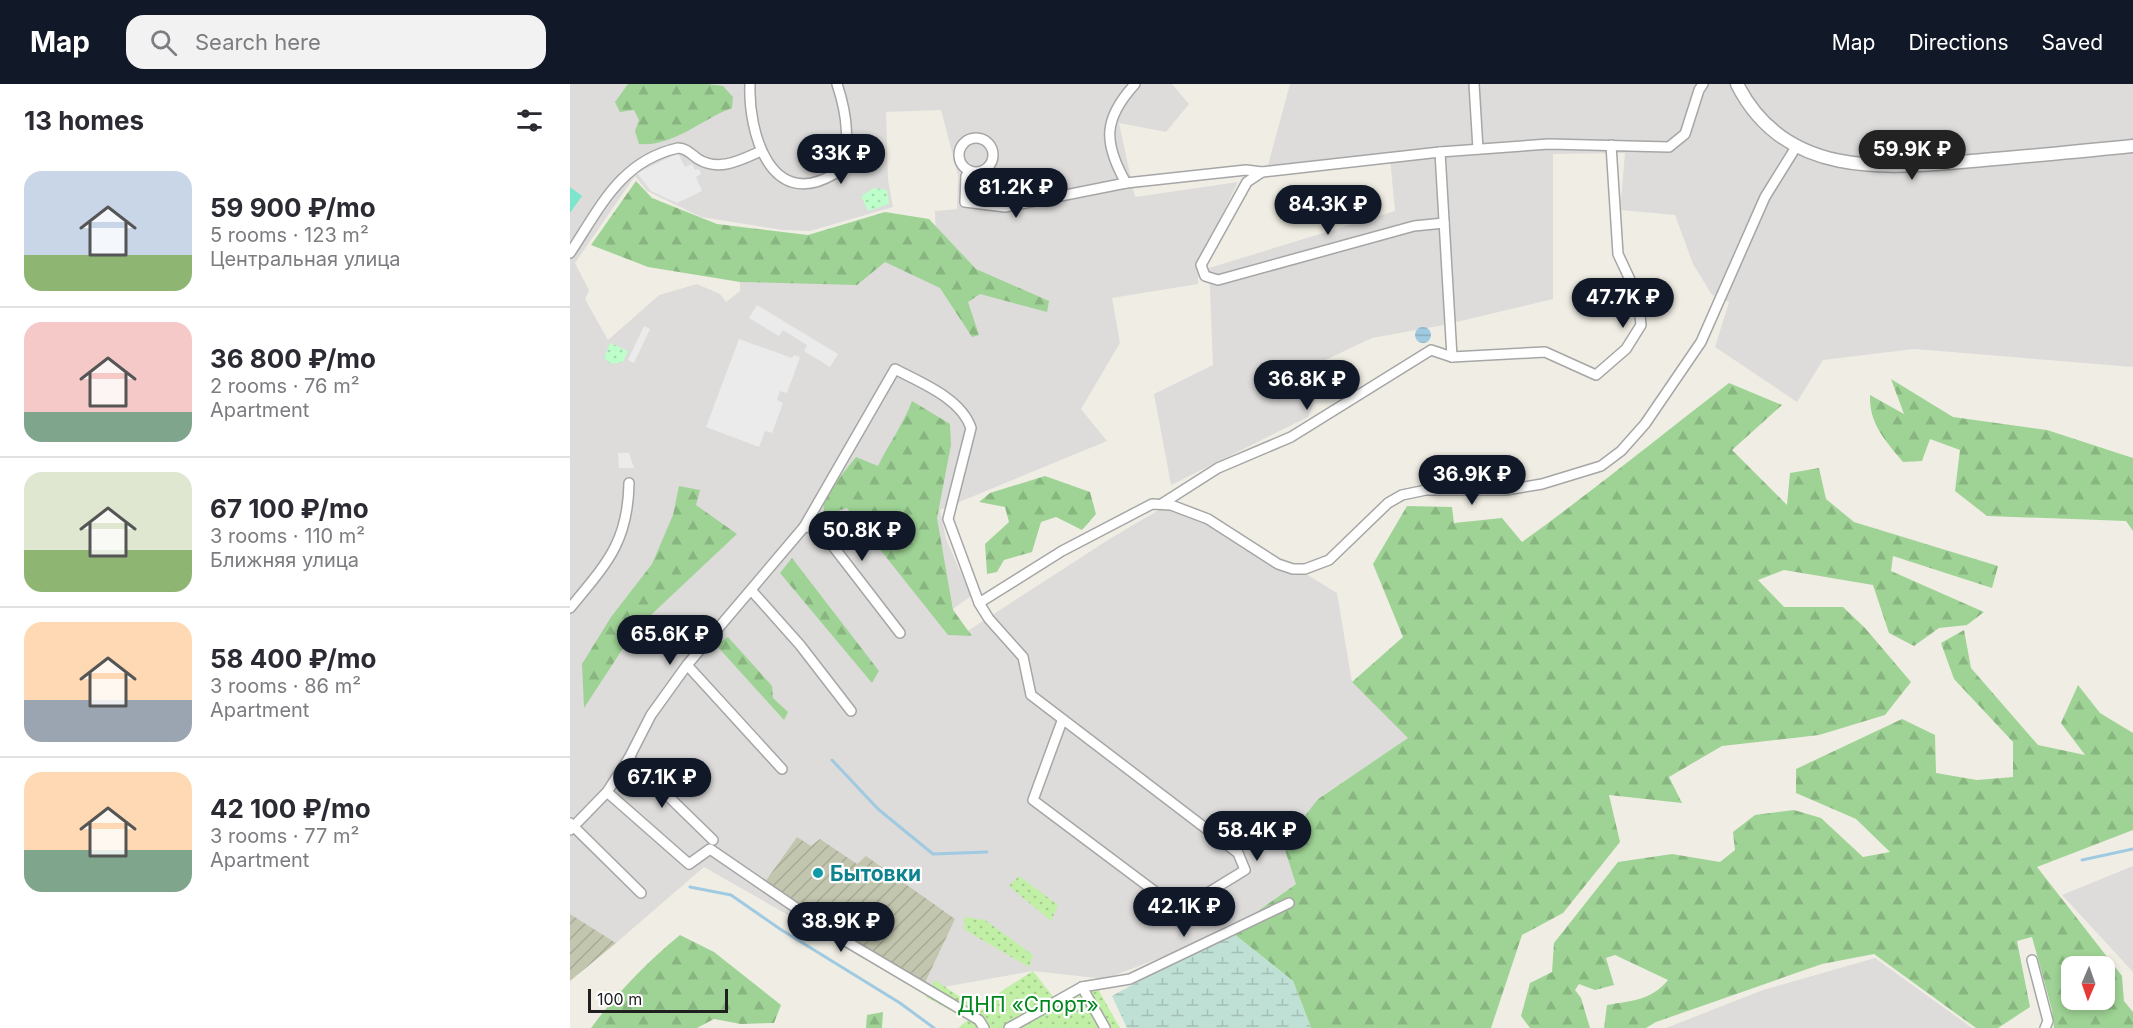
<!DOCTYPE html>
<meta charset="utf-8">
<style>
:root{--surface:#fff;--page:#f2f2f3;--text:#2b2b33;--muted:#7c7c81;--line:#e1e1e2;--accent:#111827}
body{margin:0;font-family:Inter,sans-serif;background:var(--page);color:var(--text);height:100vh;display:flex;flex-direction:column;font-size:22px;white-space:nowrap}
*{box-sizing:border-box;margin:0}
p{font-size:20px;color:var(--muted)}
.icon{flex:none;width:33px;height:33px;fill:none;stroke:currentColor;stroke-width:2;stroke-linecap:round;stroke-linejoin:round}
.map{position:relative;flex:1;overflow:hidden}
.side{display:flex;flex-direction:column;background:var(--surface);width:570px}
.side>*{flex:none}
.needle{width:39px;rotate:182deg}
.tools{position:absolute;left:1491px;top:872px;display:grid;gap:12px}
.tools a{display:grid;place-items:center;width:54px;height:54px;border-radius:12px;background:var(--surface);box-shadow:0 3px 9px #0003;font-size:30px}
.scale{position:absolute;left:18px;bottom:15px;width:140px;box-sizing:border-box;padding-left:6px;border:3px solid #1f1f1f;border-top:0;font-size:16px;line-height:21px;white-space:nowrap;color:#1f1f1f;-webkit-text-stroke:4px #fff;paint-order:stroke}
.price{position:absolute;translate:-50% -51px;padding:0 14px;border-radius:21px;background:var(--accent);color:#fff;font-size:20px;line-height:39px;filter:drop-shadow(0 2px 3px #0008)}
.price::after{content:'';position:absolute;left:50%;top:36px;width:18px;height:14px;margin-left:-9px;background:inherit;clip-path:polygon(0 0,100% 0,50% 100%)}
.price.selected{background:#222;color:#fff}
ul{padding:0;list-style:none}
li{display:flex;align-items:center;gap:18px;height:150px;padding:0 24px}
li+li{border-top:2px solid var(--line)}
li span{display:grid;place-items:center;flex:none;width:168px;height:120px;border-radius:18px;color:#555}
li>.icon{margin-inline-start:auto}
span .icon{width:72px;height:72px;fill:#fffc;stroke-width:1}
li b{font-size:26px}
h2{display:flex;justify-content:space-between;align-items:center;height:72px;padding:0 24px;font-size:26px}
header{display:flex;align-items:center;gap:36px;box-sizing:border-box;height:84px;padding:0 30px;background:var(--accent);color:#fff}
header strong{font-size:28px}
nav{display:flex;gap:33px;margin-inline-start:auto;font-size:21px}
.search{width:420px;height:54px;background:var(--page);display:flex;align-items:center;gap:15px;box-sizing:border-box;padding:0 21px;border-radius:18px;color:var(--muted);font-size:22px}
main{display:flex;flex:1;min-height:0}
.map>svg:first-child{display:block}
</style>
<header>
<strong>Map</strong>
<div class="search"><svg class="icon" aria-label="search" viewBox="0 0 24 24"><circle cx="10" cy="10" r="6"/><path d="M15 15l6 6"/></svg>Search here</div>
<nav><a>Map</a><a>Directions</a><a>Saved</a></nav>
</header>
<main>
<section class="side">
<h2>13 homes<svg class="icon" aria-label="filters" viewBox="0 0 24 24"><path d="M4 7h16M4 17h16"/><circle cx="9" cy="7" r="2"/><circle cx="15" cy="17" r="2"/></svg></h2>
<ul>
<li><span style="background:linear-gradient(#c9d6e8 70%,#8fb573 0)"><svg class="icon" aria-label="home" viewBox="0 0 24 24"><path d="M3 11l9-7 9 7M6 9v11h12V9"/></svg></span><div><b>59 900 ₽/mo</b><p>5 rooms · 123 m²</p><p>Центральная улица</p></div></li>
<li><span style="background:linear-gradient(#f6c9c9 75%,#7fa58c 0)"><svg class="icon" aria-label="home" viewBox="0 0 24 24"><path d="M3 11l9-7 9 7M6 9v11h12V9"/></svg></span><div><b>36 800 ₽/mo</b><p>2 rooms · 76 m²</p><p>Apartment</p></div></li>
<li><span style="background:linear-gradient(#dfe7d0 65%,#8fb573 0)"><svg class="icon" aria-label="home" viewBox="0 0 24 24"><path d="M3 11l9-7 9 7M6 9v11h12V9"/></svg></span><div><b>67 100 ₽/mo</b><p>3 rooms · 110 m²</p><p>Ближняя улица</p></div></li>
<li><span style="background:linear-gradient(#ffd9b3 65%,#9aa5b1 0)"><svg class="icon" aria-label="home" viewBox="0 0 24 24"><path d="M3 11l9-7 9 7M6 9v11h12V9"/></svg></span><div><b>58 400 ₽/mo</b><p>3 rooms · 86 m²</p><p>Apartment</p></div></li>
<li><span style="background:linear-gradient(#ffd9b3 65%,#7fa58c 0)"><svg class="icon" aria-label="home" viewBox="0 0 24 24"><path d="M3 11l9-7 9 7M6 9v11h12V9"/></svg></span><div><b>42 100 ₽/mo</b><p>3 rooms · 77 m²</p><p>Apartment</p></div></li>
</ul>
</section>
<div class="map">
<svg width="1563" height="944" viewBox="0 0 1563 944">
<defs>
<pattern id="construction-furrows" width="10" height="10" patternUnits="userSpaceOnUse" patternTransform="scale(1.5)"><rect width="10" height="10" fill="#c3c6ae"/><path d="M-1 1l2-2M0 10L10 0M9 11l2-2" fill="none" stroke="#a7aa95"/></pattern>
<pattern id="grass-dots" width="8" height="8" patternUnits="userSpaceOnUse" patternTransform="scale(1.5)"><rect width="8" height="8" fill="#c0efa5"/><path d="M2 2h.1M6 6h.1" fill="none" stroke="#a5cc8e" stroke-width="1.8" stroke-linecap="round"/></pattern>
<pattern id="forest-firs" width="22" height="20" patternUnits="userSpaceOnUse" patternTransform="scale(1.5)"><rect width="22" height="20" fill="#9fd395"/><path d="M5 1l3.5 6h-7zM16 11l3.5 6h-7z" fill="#88b580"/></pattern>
<pattern id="wetland-marsh" width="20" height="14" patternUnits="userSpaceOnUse" patternTransform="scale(1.5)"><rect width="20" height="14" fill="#bfe0d5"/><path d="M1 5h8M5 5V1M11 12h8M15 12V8" fill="none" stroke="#a4c0b6"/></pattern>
<pattern id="park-dots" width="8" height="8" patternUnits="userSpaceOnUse" patternTransform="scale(1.5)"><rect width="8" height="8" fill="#bdfecb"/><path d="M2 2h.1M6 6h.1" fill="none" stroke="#a2d9ae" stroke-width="1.8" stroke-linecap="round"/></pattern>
<pattern id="water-rules" width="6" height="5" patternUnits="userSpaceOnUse" patternTransform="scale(1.5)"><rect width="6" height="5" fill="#a0cae2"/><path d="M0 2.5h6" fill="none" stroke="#89adc1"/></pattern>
</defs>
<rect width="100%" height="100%" fill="#f0eee4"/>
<g fill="#dddcdb" fill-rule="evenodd">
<path d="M0,0H602L619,20L596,48L549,39L565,113L668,98L628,180V200L542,214L550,259L511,325L537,357L370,426L376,455L401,512L383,525L396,548L541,454L606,416L655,441L767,509L782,598L839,654L747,715L726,800L660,847L535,895L463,887L351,907L134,783L46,859L0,830ZM371,26L388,91L387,125L365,127L367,196L313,172L170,196V207L156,218L150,210L127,200L89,211L38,256L15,215L19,206L5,179L65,92L77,107L131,133L213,146L240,147L323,123L318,96L316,28Z"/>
<path d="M720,0H1563V283L1344,265L1253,276L1227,318L1145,263L1159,218L1142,211L1123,180L1105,131L1050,126L1055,69L983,70V215L874,241L802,254L751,278L755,292L738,333L601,401L584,310L643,281L639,184L825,127L820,75L695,92Z"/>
<path d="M1563,782V888L1492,811Z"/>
<path d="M1305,874L1402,944H1096L1193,906Z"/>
</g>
<g fill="url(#construction-furrows)">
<path d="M227,753L241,762L250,755L287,780L296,772L385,835L351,907L190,805Z"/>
<path d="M0,830L46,859L0,897Z"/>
</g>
<g fill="url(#grass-dots)">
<path d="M449,792L488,821L481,837L439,802Z"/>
<path d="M394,833L415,836L463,871L459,883L395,846Z"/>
<path d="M463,887L485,915L528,894L534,903L529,907L550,944H388L398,936L356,913L365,896L411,927L433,906Z"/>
</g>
<g fill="url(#forest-firs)" fill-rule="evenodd">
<path d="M58,0H138L153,2L163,13L162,24C130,36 103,63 69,60L65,47L69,36L64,26L50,28L45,18Z"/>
<path d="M66,97L82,114L147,140L238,151L315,128L359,135L406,185L479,217L477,228L410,210L398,218L409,251L402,253L370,204L315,178L287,201L170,198L78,183L21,161Z"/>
<path d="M1321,295L1383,333L1477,346L1563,374V447L1556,437L1417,432L1385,407L1390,366L1360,355L1352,377L1333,378C1315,356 1299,340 1300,311L1334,330Z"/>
<path d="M1159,299L1212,321L1162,366L1217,421L1220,389L1249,384L1256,415L1284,438L1428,482L1422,504L1323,472L1321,487L1414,528L1397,541L1369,544L1344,562L1319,549L1303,501L1214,486L1188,496L1214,523H1273L1295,544L1341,598L1315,631L1249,651L1152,662L1099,693L1112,719L1039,711L1050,758L993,829L952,851L921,944H741L723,897L660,847L726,800L713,760L748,715L838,654L782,598L833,553L803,480L837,422L882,423L884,439L932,434L952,458C1023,407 1090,352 1159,299Z"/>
<path d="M342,317L380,340L381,361L367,434L383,526L402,552L378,551L277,424L254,431L253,414L286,373L308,382C319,359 333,341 342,317Z"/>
<path d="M475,392L520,408L526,430L512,446L486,433L471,438L462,468L434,476L427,488L417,490L415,460L439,438L435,423L409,418L420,409Z"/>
<path d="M109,402L130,406L126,421L167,450L65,546L14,624L12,580L41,533L82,480L103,431Z"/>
<path d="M222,474L309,587L302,599L210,489Z"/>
<path d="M1394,546L1401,584L1468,661L1515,671L1491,639L1508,601L1530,629L1563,649V746L1467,783L1552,892L1554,917L1563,928V944H1484L1482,926L1462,853L1447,857L1460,923L1428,944H1406L1304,870L1252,880L1086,938L1076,944H1034L1037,921C1064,916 1080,917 1098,896L1045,871L1036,874L1044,901L1025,906L1009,900L1005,906L1011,914L1020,944H960L951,932L960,899L982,888L984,859L1048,778L1102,770L1150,778L1165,766L1163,748L1185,731L1224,726L1251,734L1293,773L1320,768L1286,735L1226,709V685L1332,635L1365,651L1366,689L1407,696L1443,693V658L1384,595L1371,559ZM1502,882H1534V915H1502Z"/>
<path d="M158,553L202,602L203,614L218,628L214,636L146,561Z"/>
<path d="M110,851L144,868L211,921L204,939L171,940L144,935L127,944H21C47,909 76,879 110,851Z"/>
<path d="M313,928L312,944H296L297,931Z"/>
</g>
<path fill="url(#wetland-marsh)" d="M660,847L723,897L741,944H557L542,912Z"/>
<g fill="url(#park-dots)">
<path d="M304,104L317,106L319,120L298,127L291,112Z"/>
<path d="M40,259L58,267L53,278L41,280L34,274Z"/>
</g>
<path fill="#7be6cb" d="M0,103L12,112L0,129Z"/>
<g fill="#ebebeb">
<path d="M108,69L115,83L122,80L125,86L129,85L131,90L126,93L132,107L107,119L81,107L67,89Z"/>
<path d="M187,221L268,270L260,283L234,267L237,261L213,246L209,252L179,234Z"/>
<path d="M74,242L80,245L64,279L58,276Z"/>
<path d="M169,255L222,274L224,271L230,273L217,309L210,307L207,316L213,319L202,349L195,347L189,363L136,343Z"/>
<path d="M48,369H59L64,384H49Z"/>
</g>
<circle fill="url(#water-rules)" cx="853" cy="251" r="8"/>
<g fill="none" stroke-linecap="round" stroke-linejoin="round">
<g stroke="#a0cae2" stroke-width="3">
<path d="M262,676L308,725L363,770L417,768"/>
<path d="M1512,776L1563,765"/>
<path d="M120,803L161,811L210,845L330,919L364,944"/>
</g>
<defs>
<g id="minor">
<path d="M180,0C178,47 200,128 264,90C284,67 276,27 267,0"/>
<path d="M565,0C533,35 533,58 556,99L676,86L692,88L870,68L979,60L1099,63L1115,50L1129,6L1133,0"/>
<path d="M904,0L908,65"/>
<circle cx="406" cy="71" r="17"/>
<path d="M870,68L882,273"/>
<path d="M400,87L396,92L395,118L435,123L556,99"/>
<path d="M692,88L677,98L631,181L635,192L648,196L844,142L874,139"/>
<path d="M0,169C30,124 50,77 108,64C116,64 121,70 128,75C149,88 171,76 191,67"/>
<path d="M593,419L648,384L721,353L861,266L882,273L975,268L1026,291L1056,265L1071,241L1068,213L1048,170L1041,61"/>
<path d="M234,443L249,444L330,549"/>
<path d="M181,506L230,561L281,627"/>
<path d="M409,519L419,535L453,573L461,611L668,769L675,786L618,821L599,818L463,716L492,637"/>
<path d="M0,524C36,480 58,459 59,399"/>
<path d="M117,581L212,685"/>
<path d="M59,674L143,756"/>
<path d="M37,708L119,780L140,765L267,852L409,936L414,944"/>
<path d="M0,739L71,809"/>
<path d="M0,746L37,708L59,674L81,631L117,581L234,443L325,285C351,299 391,314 401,344L378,435L409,519L492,467L582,420L601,421L638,435L708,480L723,485H735L759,476L818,419L832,411L856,406H936L972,400L1031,382L1051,367L1075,340L1131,258L1195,113L1226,63"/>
<path d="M1462,876L1478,937L1475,944"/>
<path d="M512,903L535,944"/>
<path d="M439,944L512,903L560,895L719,819"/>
</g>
<path id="tertiary" d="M1167,0C1216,98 1322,84 1413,76C1463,72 1513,67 1563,62"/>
</defs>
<use href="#minor" stroke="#a6a6a6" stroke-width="12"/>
<use href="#tertiary" stroke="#a6a6a6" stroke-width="15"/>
<use href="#minor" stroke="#fff" stroke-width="9"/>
<use href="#tertiary" stroke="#fff" stroke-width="12"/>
</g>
<circle fill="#0f9aa8" stroke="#fff" stroke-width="2" cx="248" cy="789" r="6"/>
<g text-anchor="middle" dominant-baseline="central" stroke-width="4.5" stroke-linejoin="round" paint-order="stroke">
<g font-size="21" font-weight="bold" fill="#0d838f" stroke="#fff" text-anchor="start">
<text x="260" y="789">Бытовки</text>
</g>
<g font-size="21" fill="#02871f" stroke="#fff">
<text x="458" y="920">ДНП «Спорт»</text>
</g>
</g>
</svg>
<div class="tools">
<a><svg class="needle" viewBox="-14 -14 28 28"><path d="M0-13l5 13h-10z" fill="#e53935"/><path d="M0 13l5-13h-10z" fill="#7c7c81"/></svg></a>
</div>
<div class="scale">100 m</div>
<b class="price selected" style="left:1342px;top:97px">59.9K ₽</b>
<b class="price" style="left:271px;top:101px">33K ₽</b>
<b class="price" style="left:446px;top:135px">81.2K ₽</b>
<b class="price" style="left:758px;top:152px">84.3K ₽</b>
<b class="price" style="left:1053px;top:245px">47.7K ₽</b>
<b class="price" style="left:737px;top:327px">36.8K ₽</b>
<b class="price" style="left:902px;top:422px">36.9K ₽</b>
<b class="price" style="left:292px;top:478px">50.8K ₽</b>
<b class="price" style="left:100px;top:582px">65.6K ₽</b>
<b class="price" style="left:92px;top:725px">67.1K ₽</b>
<b class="price" style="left:687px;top:778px">58.4K ₽</b>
<b class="price" style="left:614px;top:854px">42.1K ₽</b>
<b class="price" style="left:271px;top:869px">38.9K ₽</b>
</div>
</main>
